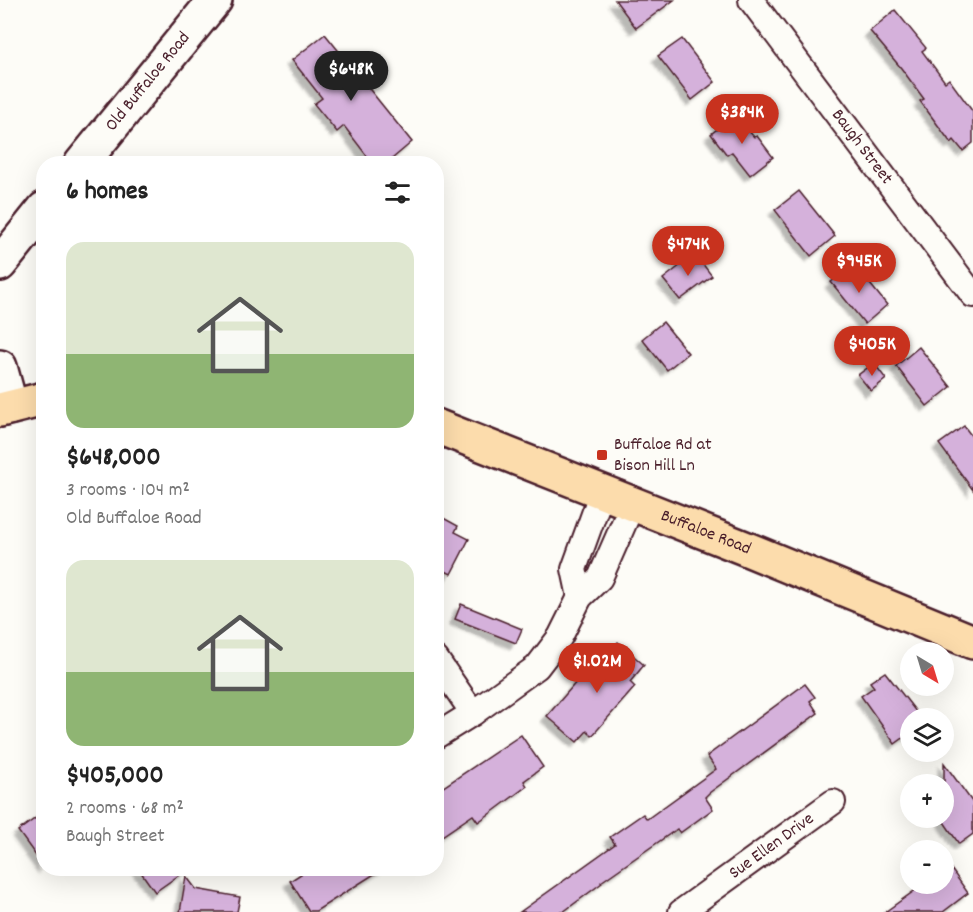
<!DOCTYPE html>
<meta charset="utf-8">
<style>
:root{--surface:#fff;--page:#f6f6f6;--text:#222;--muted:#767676;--accent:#c8321e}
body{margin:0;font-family:Dekko,sans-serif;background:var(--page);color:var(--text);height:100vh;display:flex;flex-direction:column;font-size:22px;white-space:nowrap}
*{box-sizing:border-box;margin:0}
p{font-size:20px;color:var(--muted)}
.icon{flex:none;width:33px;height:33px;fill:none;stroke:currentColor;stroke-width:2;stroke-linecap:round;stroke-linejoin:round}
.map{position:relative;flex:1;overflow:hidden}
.drawer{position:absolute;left:36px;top:156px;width:408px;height:720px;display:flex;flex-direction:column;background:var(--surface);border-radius:24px;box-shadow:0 6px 24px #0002}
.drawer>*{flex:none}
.needle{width:39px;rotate:142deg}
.buttons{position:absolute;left:900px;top:642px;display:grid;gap:12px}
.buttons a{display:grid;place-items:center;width:54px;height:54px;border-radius:50%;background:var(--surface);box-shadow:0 6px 24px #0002;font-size:30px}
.price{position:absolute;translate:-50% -51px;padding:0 14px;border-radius:21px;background:var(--accent);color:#fff;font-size:20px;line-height:39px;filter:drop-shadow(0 2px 3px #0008)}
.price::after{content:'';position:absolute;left:50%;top:36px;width:18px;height:14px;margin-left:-9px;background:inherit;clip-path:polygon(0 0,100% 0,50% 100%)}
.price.active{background:#222;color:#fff}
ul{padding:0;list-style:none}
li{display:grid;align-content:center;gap:12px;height:318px;padding:0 30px}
li span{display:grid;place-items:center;height:186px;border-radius:18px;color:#555}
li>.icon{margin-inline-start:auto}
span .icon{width:108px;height:108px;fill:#fffc;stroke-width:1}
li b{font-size:26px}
h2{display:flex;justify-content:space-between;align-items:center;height:72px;padding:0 30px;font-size:26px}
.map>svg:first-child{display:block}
</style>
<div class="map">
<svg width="973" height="912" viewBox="0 0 973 912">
<defs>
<filter id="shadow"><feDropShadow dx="-5.5" dy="5.5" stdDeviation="1.5" flood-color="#0004"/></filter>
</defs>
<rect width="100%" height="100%" fill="#fdfcf7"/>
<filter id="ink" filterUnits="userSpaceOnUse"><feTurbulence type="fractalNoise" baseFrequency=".0167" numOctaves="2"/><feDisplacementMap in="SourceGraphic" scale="12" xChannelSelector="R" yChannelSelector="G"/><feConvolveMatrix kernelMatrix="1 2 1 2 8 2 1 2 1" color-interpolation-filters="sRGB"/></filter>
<g filter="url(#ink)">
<g fill="#d5b1db" stroke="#4a1f2b" stroke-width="1.5" filter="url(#shadow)">
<path d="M615,0H674L636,28Z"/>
<path d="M895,10L926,48L922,51L945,82L949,79L973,112V143L963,151L954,140L951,143L920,101L924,99L901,68L870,31Z"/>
<path d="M325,34L412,142L386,164H373L344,126L337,132L314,104L322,98L292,60Z"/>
<path d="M682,39L715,82L692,100L658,56Z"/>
<path d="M735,115L754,137L757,136L773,157L750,175L732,152L727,155L711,134Z"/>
<path d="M799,191L835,236L811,256L775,210Z"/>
<path d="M695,254L712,276L680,300L663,279Z"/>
<path d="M854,264L887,305L865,324L831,282Z"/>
<path d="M663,322L688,353L667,370L642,339Z"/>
<path d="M919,347L951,387L927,406L896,366Z"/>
<path d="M874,363L886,379L871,391L858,375Z"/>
<path d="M964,426L973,438V490L939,444Z"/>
<path d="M436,514L458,526L455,532L469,539L451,574L436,566Z"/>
<path d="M461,604L522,629L516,643L455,619Z"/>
<path d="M618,642L644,665L630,682L635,687L592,736L587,731L577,742L547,716L596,659L600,663Z"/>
<path d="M885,672L921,718H910V733L895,744L861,696L874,687L870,682Z"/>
<path d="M805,684L815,697L810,701L818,713L709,793L705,797L713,809L680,833L677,829L601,882L602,883L563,912H520L615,844L610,837L643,814L647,819L716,769L707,756Z"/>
<path d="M521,735L543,767L524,781L527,786L495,810L478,822L473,815L436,840V792Z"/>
<path d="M944,763L973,803V834L959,844L944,822Z"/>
<path d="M44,812V867L18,831Z"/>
<path d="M944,859L968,893L943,912H885L924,884H944Z"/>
<path d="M138,868H189L155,892Z"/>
<path d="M310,868H384L316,911H309L290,881Z"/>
<path d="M186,876L196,889L240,897L237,912H180Z"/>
</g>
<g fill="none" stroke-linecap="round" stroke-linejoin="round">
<defs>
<g id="street">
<path id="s1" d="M751,0L973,295"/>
<path d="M580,597L574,569L602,492"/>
<path d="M436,659L473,713"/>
<path d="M436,736L473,713L537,667L560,637L580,597L600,578L632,505"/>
<path id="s2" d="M681,912L833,802"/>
</g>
<g id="secondary">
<path id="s3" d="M81,164L215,0"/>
<path d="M0,264L44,209"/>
<path d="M0,367L11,407"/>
</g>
<g id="primary">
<path d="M0,410L44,399"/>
<path id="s4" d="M436,426L742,547L973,642"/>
</g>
</defs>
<use href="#street" stroke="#4a1f2b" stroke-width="28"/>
<use href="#secondary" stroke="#4a1f2b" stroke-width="38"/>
<use href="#primary" stroke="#4a1f2b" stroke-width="38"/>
<use href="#street" stroke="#fdfcf7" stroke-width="24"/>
<use href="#secondary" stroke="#fdfcf7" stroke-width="33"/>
<use href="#primary" stroke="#fcdcac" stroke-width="33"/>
</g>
</g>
<rect fill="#c8321e" stroke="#fdfcf7" stroke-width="2" x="596" y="449" width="12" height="12" rx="3"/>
<g text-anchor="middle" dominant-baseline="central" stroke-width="6" stroke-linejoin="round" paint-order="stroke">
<g font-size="18" fill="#4a1f2b" stroke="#fdfcf7">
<text stroke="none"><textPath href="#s3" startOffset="106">Old Buffaloe Road</textPath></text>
<text stroke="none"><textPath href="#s1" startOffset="184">Baugh Street</textPath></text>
<text stroke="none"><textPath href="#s4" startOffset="290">Buffaloe Road</textPath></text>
<text stroke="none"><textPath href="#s2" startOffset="112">Sue Ellen Drive</textPath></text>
</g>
<g font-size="18" fill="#4a1f2b" stroke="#fdfcf7" text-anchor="start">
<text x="614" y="445">Buffaloe Rd at<tspan x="614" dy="21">Bison Hill Ln</tspan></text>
</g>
</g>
</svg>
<div class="buttons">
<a><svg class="needle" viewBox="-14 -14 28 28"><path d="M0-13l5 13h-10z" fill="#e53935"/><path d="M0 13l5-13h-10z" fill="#767676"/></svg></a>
<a><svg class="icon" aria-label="layers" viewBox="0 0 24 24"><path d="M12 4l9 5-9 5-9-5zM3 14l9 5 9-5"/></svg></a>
<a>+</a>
<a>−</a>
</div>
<b class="price active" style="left:351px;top:102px">$648K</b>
<b class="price" style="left:742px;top:145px">$384K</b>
<b class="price" style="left:688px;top:277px">$474K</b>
<b class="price" style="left:859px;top:294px">$945K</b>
<b class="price" style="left:872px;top:377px">$405K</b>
<b class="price" style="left:597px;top:694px">$1.02M</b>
<section class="drawer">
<h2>6 homes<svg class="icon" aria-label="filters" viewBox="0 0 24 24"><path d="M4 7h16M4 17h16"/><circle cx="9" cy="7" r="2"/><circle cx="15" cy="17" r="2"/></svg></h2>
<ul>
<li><span style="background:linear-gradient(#dfe7d0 60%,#8fb573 0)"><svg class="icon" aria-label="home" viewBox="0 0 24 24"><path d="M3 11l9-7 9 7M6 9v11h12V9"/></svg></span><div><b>$648,000</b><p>3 rooms · 104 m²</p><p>Old Buffaloe Road</p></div></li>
<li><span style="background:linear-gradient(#dfe7d0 60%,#8fb573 0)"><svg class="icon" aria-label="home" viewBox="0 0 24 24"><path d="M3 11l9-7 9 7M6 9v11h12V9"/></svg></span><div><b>$405,000</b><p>2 rooms · 68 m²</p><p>Baugh Street</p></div></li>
</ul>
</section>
</div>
